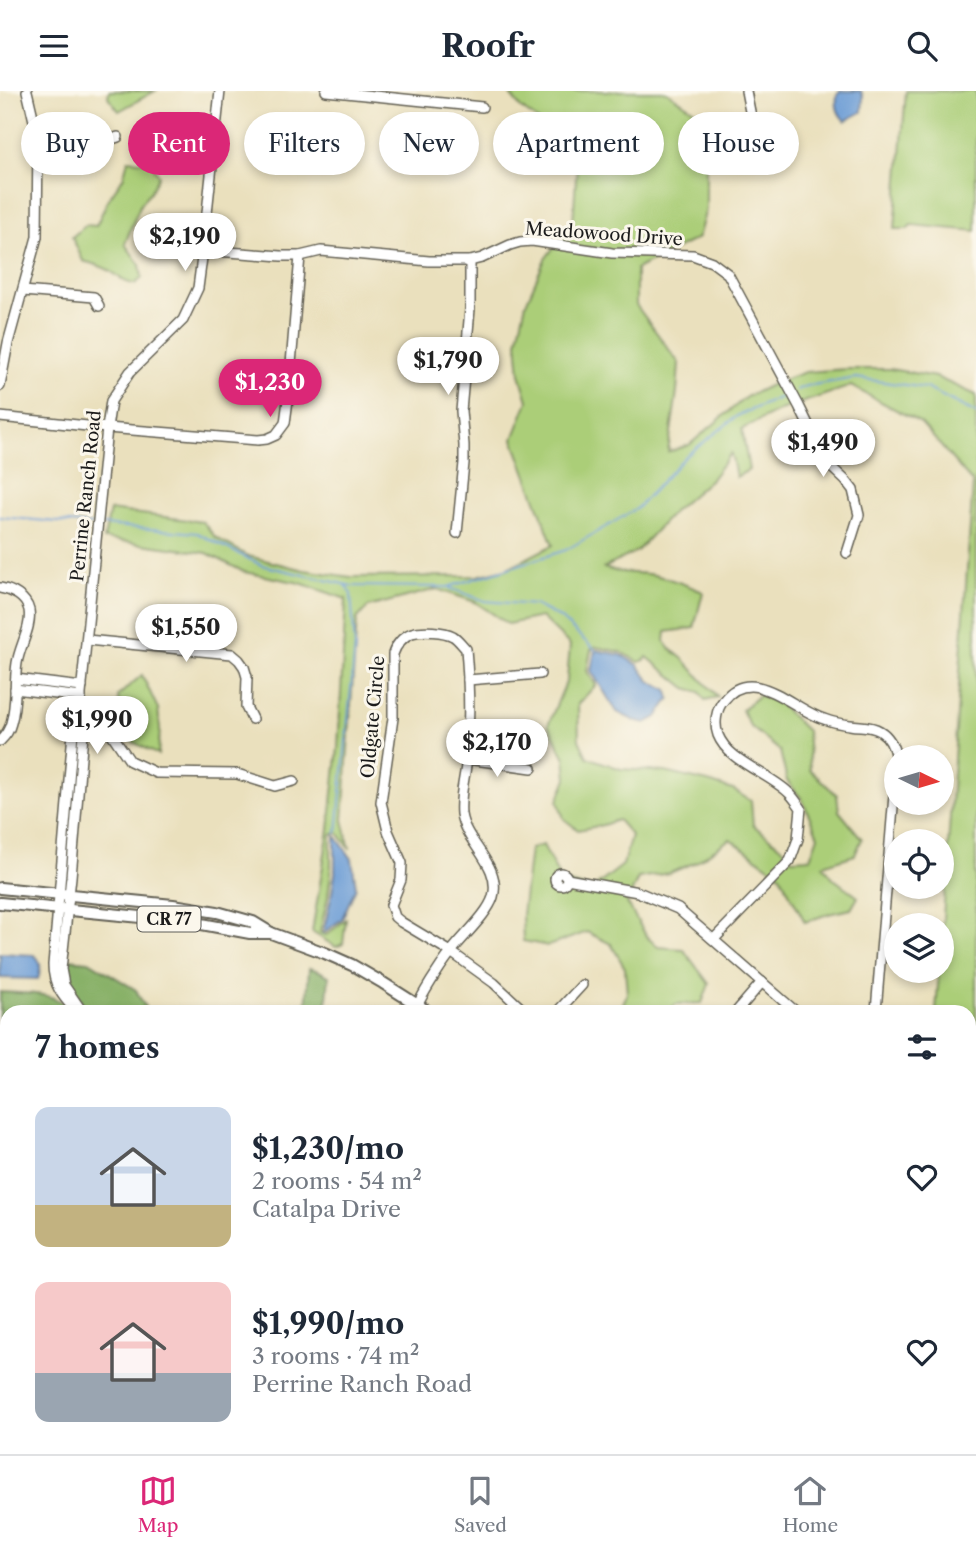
<!DOCTYPE html>
<meta charset="utf-8">
<style>
:root{--surface:#fff;--page:#f2f2f3;--text:#1f2937;--muted:#747a83;--line:#e0e1e3;--accent:#db2777}
body{margin:0;font-family:"Libre Caslon Text",serif;background:var(--page);color:var(--text);height:100vh;display:flex;flex-direction:column;font-size:26px;white-space:nowrap}
*{box-sizing:border-box;margin:0}
p{font-size:23px;color:var(--muted)}
.icon{flex:none;width:38px;height:38px;fill:none;stroke:currentColor;stroke-width:2;stroke-linecap:round;stroke-linejoin:round}
.map{position:relative;flex:1;overflow:hidden}
.panel{position:absolute;left:0px;top:914px;width:976px;height:450px;display:flex;flex-direction:column;background:var(--surface);border-radius:21px 21px 0 0;box-shadow:0 4px 10px #0003}
.panel>*{flex:none}
.hud{position:absolute;left:21px;top:21px;width:934px;height:63px;display:flex;gap:14px}
.needle{width:46px;rotate:95deg}
.fabs{position:absolute;left:884px;top:654px;display:grid;gap:14px}
.fabs a{display:grid;place-items:center;width:70px;height:70px;border-radius:50%;background:var(--surface);box-shadow:0 4px 10px #0003;font-size:35px}
.price{position:absolute;translate:-50% -60px;padding:0 16px;border-radius:24px;background:#fff;color:#222;font-size:23px;line-height:46px;filter:drop-shadow(0 2px 4px #0008)}
.price::after{content:'';position:absolute;left:50%;top:42px;width:21px;height:16px;margin-left:-10px;background:inherit;clip-path:polygon(0 0,100% 0,50% 100%)}
.price.on{background:var(--accent);color:#fff}
ul{padding:0;list-style:none}
li{display:flex;align-items:center;gap:21px;height:175px;padding:0 35px}
li span{display:grid;place-items:center;flex:none;width:196px;height:140px;border-radius:14px;color:#555}
li>.icon{margin-inline-start:auto}
span .icon{width:84px;height:84px;fill:#fffc;stroke-width:1}
li b{font-size:30px}
h2{display:flex;justify-content:space-between;align-items:center;height:84px;padding:0 35px;font-size:30px}
.chip{padding:0 24px;border-radius:32px;background:var(--surface);box-shadow:0 4px 10px #0003;font-size:24px;line-height:63px}
.chip.on{background:var(--accent);color:#fff}
header{display:flex;justify-content:space-between;align-items:center;height:91px;padding:0 35px;background:var(--surface);font-size:32px;font-weight:700}
.menu{display:flex;justify-content:space-around;align-items:center;height:98px;border-top:2px solid var(--line);background:var(--surface);font-size:19px;color:var(--muted)}
.menu a{display:grid;justify-items:center;gap:4px}
.menu .on{color:var(--accent)}
.map>svg:first-child{display:block}
</style>
<header><svg class="icon" aria-label="menu" viewBox="0 0 24 24"><path d="M4 6h16M4 12h16M4 18h16"/></svg>Roofr<svg class="icon" aria-label="search" viewBox="0 0 24 24"><circle cx="10" cy="10" r="6"/><path d="M15 15l6 6"/></svg></header>
<div class="map">
<svg width="976" height="1363" viewBox="0 0 976 1363">
<rect width="100%" height="100%" fill="#fbf7ec"/>
<filter id="ink" filterUnits="userSpaceOnUse"><feTurbulence type="fractalNoise" baseFrequency=".0143" numOctaves="2"/><feDisplacementMap in="SourceGraphic" scale="14" xChannelSelector="R" yChannelSelector="G"/><feConvolveMatrix kernelMatrix="1 2 1 2 8 2 1 2 1" color-interpolation-filters="sRGB"/></filter>
<filter id="wash" filterUnits="userSpaceOnUse"><feTurbulence type="fractalNoise" baseFrequency=".00686" numOctaves="4" result="noise"/><feDisplacementMap in="SourceGraphic" scale="28" xChannelSelector="R" yChannelSelector="G"/><feGaussianBlur stdDeviation="1.57" result="paint"/><feColorMatrix in="noise" values="0 0 0 0 0 0 0 0 0 0 0 0 0 0 0 0 0 1.4 0 .05"/><feComposite in="paint" operator="in"/></filter>
<g filter="url(#wash)">
<rect width="100%" height="100%" fill="#eae0bd"/>
<g fill="#abce78" stroke="#64754a" stroke-width="2">
<path d="M109,0H155L119,20L108,6Z"/>
<path d="M507,0H662L667,1L700,23L706,73V118L698,147L636,178V214L679,272L677,301L668,361L689,354L746,306L775,292L805,281L847,278H890L936,286L976,304V1315H970V920H936L939,880H942V842L973,392L921,332L851,295L780,319L742,338L749,379L736,386L731,362L711,388L673,421L637,460L604,477C618,483 633,481 648,483C667,486 685,493 703,501L694,537L666,541L665,550L668,556L683,568L718,606L705,609L700,601L686,597L647,566L645,569L639,571L621,561L596,556L591,559L587,580L596,594L578,613L579,649L587,666L621,678L665,681L708,691L733,699L751,710L753,734L786,760L791,768L810,767L818,745L802,708L787,690L780,660L750,635L742,619L759,604L777,611L807,640L810,679L837,704L839,720L862,748L855,764L823,774L834,788L858,806L851,818L828,823L805,831L780,784L730,748L696,771L670,782L638,787L627,812L647,846L658,856L683,858L709,893L702,912L676,913L669,920H620L627,903L625,877L611,853L587,841L548,855L523,850L522,824L530,758L543,754L561,790L592,798L623,774L631,744L618,729L603,734L578,739L564,728L558,710L567,687L565,667L548,634L567,589L570,554L541,526L508,533L475,511L437,498L368,516L357,528L343,729L350,758L338,742L331,744V783L328,806L320,841L326,844L346,828L343,853L336,856L312,841L329,738L338,657L346,508L300,492L244,481L207,462L104,448L110,419L203,431L215,446L248,465L304,479L351,486L477,485L506,478L553,454L513,348L528,310L520,283L517,251L526,212L545,168L573,131L577,73L560,46L521,17Z"/>
<path d="M906,0H976V140L911,134L907,138H895Z"/>
<path d="M128,69L150,71L159,84L151,100L141,112L125,153L140,174L142,187L135,193C123,192 120,186 110,180C102,175 93,173 83,170L72,146L86,134L96,135L108,109L123,87Z"/>
<path d="M142,584L158,618L160,638L158,664L122,645L118,605Z"/>
<path d="M970,1343H974L972,1363H905V1356H970Z"/>
</g>
<g fill="#88b168" stroke="#526642" stroke-width="2">
<path d="M67,868L89,870L136,899L147,920H88L75,901L66,884Z"/>
<path d="M309,877L319,880L329,885L326,920H306Z"/>
<path d="M0,901C25,903 55,899 72,920H7V1356H160L159,1363H0Z"/>
<path d="M173,1356H287L286,1363H169Z"/>
</g>
<g fill="#6c9cd5" stroke="#445c78" stroke-width="2">
<path d="M841,0H861L863,6L862,21L845,30C836,21 836,14 837,3Z"/>
<path d="M595,559L621,564L638,574L649,589L655,593L667,598L670,607L657,626L646,632L633,629L617,621L591,580Z"/>
<path d="M335,744L352,768L356,796L342,828L323,842L331,807L335,783Z"/>
<path d="M0,862L34,864C42,869 41,879 38,888L0,887Z"/>
<path d="M312,1356H461L460,1363H312Z"/>
<rect x="525" y="1356" width="95" height="7"/>
</g>
<g fill="none" stroke-linecap="round" stroke-linejoin="round">
<g stroke="#6c9cd5" stroke-width="2">
<path d="M796,299L806,295L856,287L926,297L976,322"/>
<path d="M0,426L93,434"/>
<path d="M103,434L197,442L261,474L352,495L448,496L566,459L636,418L685,366L737,325L788,303"/>
<path d="M450,497L485,510L535,514L560,527L595,559"/>
<path d="M337,742L355,556L351,503L346,494"/>
</g>
</g>
</g>
<g filter="url(#ink)">
<g fill="none" stroke-linecap="round" stroke-linejoin="round">
<defs>
<g id="minor">
<path d="M326,0L482,16"/>
<path d="M746,0L756,51"/>
<path d="M38,47L103,51L118,46"/>
<path d="M203,159L281,165H300L321,160L429,170H470L482,167L510,154L520,151L532,150L612,162L693,164L712,171L728,183L799,315L827,372L846,390L853,399L859,424L847,462"/>
<path d="M23,200L94,206L99,215"/>
<path d="M0,295L8,252L37,146L38,47L27,0"/>
<path d="M0,326L107,337L258,349L267,348L276,344L285,332L288,309L300,165"/>
<path d="M457,442L464,372V354L461,320L470,218V170"/>
<path d="M0,497C12,499 26,506 29,519C32,536 20,554 17,572C14,591 17,613 11,632C9,640 6,644 0,650"/>
<path d="M87,549L232,563L239,569L244,576L247,586L246,616L252,628"/>
<path d="M16,588L82,596"/>
<path d="M468,589L540,583"/>
<path d="M15,598L81,606"/>
<path d="M78,634L83,643L71,786L61,878L64,894L81,919"/>
<path d="M78,634L97,636L109,639L130,670L156,682L237,683L275,695L294,690"/>
<path d="M467,668L532,677"/>
<circle cx="561" cy="788" r="6"/>
<path d="M567,788L638,801L678,818L795,920"/>
<path d="M714,848L790,770L798,748L801,717C797,712 793,705 788,701C768,682 728,670 718,644C714,633 716,618 724,609C753,572 793,619 824,628C832,631 841,633 850,634C861,636 870,634 880,640C890,646 894,656 896,667"/>
<path d="M76,920C63,906 53,894 53,874L73,642L78,634L107,337L111,310L130,281L183,229L198,197L203,159L220,0"/>
<path d="M415,920C422,903 439,877 451,861C462,846 488,823 493,806C502,774 465,752 461,723C459,702 466,685 467,665C470,629 469,593 466,558C462,554 458,548 453,545C444,540 422,539 412,542C403,545 396,554 393,563V627L381,711L388,740L402,772L401,789L391,814L395,826L401,831L451,861L494,892L524,920"/>
<path d="M558,920L582,894"/>
<path d="M737,920L762,891"/>
<path d="M876,920L896,680"/>
<path d="M162,1363L163,1356"/>
<path d="M820,1363L821,1356"/>
<path d="M976,1363V1361"/>
</g>
<g id="major">
<path d="M0,797L173,814L217,821L253,831L271,842L325,862L352,874L383,892L427,920"/>
<path d="M0,812L191,831L250,842H271"/>
<path d="M970,1329L976,1330"/>
</g>
</defs>
<use href="#minor" stroke="#646154" stroke-width="12"/>
<use href="#major" stroke="#646154" stroke-width="14"/>
<use href="#minor" stroke="#fff" stroke-width="9"/>
<use href="#major" stroke="#fff" stroke-width="10"/>
</g>
</g>
<g text-anchor="middle" dominant-baseline="central" stroke-width="6" stroke-linejoin="round" paint-order="stroke">
<rect fill="#fbf7ec" stroke="#5f5e5a" stroke-width="2" x="137.5" y="815.5" width="63" height="25" rx="5"/>
<g font-size="16" font-weight="bold" fill="#1c1c1c">
<text x="169" y="828">CR 77</text>
</g>
<g font-size="18" fill="#1c1c1c" stroke="#fbf7ec">
<text transform="translate(604 143) rotate(4)">Meadowood Drive</text>
<text transform="translate(86 405) rotate(-84)">Perrine Ranch Road</text>
<text transform="translate(373 626) rotate(-85)">Oldgate Circle</text>
</g>
</g>
</svg>
<div class="fabs">
<a><svg class="needle" viewBox="-14 -14 28 28"><path d="M0-13l5 13h-10z" fill="#e53935"/><path d="M0 13l5-13h-10z" fill="#747a83"/></svg></a>
<a><svg class="icon" aria-label="locate" viewBox="0 0 24 24"><circle cx="12" cy="12" r="6"/><path d="M12 2v4M12 18v4M2 12h4M18 12h4"/></svg></a>
<a><svg class="icon" aria-label="layers" viewBox="0 0 24 24"><path d="M12 4l9 5-9 5-9-5zM3 14l9 5 9-5"/></svg></a>
</div>
<b class="price" style="left:185px;top:182px">$2,190</b>
<b class="price" style="left:448px;top:306px">$1,790</b>
<b class="price on" style="left:270px;top:328px">$1,230</b>
<b class="price" style="left:823px;top:388px">$1,490</b>
<b class="price" style="left:186px;top:573px">$1,550</b>
<b class="price" style="left:97px;top:665px">$1,990</b>
<b class="price" style="left:497px;top:688px">$2,170</b>
<div class="hud">
<a class="chip">Buy</a>
<a class="chip on">Rent</a>
<a class="chip">Filters</a>
<a class="chip">New</a>
<a class="chip">Apartment</a>
<a class="chip">House</a>
</div>
<section class="panel">
<h2>7 homes<svg class="icon" aria-label="filters" viewBox="0 0 24 24"><path d="M4 7h16M4 17h16"/><circle cx="9" cy="7" r="2"/><circle cx="15" cy="17" r="2"/></svg></h2>
<ul>
<li><span style="background:linear-gradient(#c9d6e8 70%,#c2b280 0)"><svg class="icon" aria-label="home" viewBox="0 0 24 24"><path d="M3 11l9-7 9 7M6 9v11h12V9"/></svg></span><div><b>$1,230/mo</b><p>2 rooms · 54 m²</p><p>Catalpa Drive</p></div><svg class="icon" aria-label="heart" viewBox="0 0 24 24"><path d="M12 20l-8-8c-3-5 5-10 8-4 3-6 11-1 8 4z"/></svg></li>
<li><span style="background:linear-gradient(#f6c9c9 65%,#9aa5b1 0)"><svg class="icon" aria-label="home" viewBox="0 0 24 24"><path d="M3 11l9-7 9 7M6 9v11h12V9"/></svg></span><div><b>$1,990/mo</b><p>3 rooms · 74 m²</p><p>Perrine Ranch Road</p></div><svg class="icon" aria-label="heart" viewBox="0 0 24 24"><path d="M12 20l-8-8c-3-5 5-10 8-4 3-6 11-1 8 4z"/></svg></li>
</ul>
</section>
</div>
<nav class="menu">
<a class="on"><svg class="icon" aria-label="map" viewBox="0 0 24 24"><path d="M3 6l6-2 6 2 6-2v14l-6 2-6-2-6 2zM9 4v14M15 6v14"/></svg>Map</a>
<a><svg class="icon" aria-label="saved" viewBox="0 0 24 24"><path d="M7 4h10v16l-5-4-5 4z"/></svg>Saved</a>
<a><svg class="icon" aria-label="home" viewBox="0 0 24 24"><path d="M3 11l9-7 9 7M6 9v11h12V9"/></svg>Home</a>
</nav>
